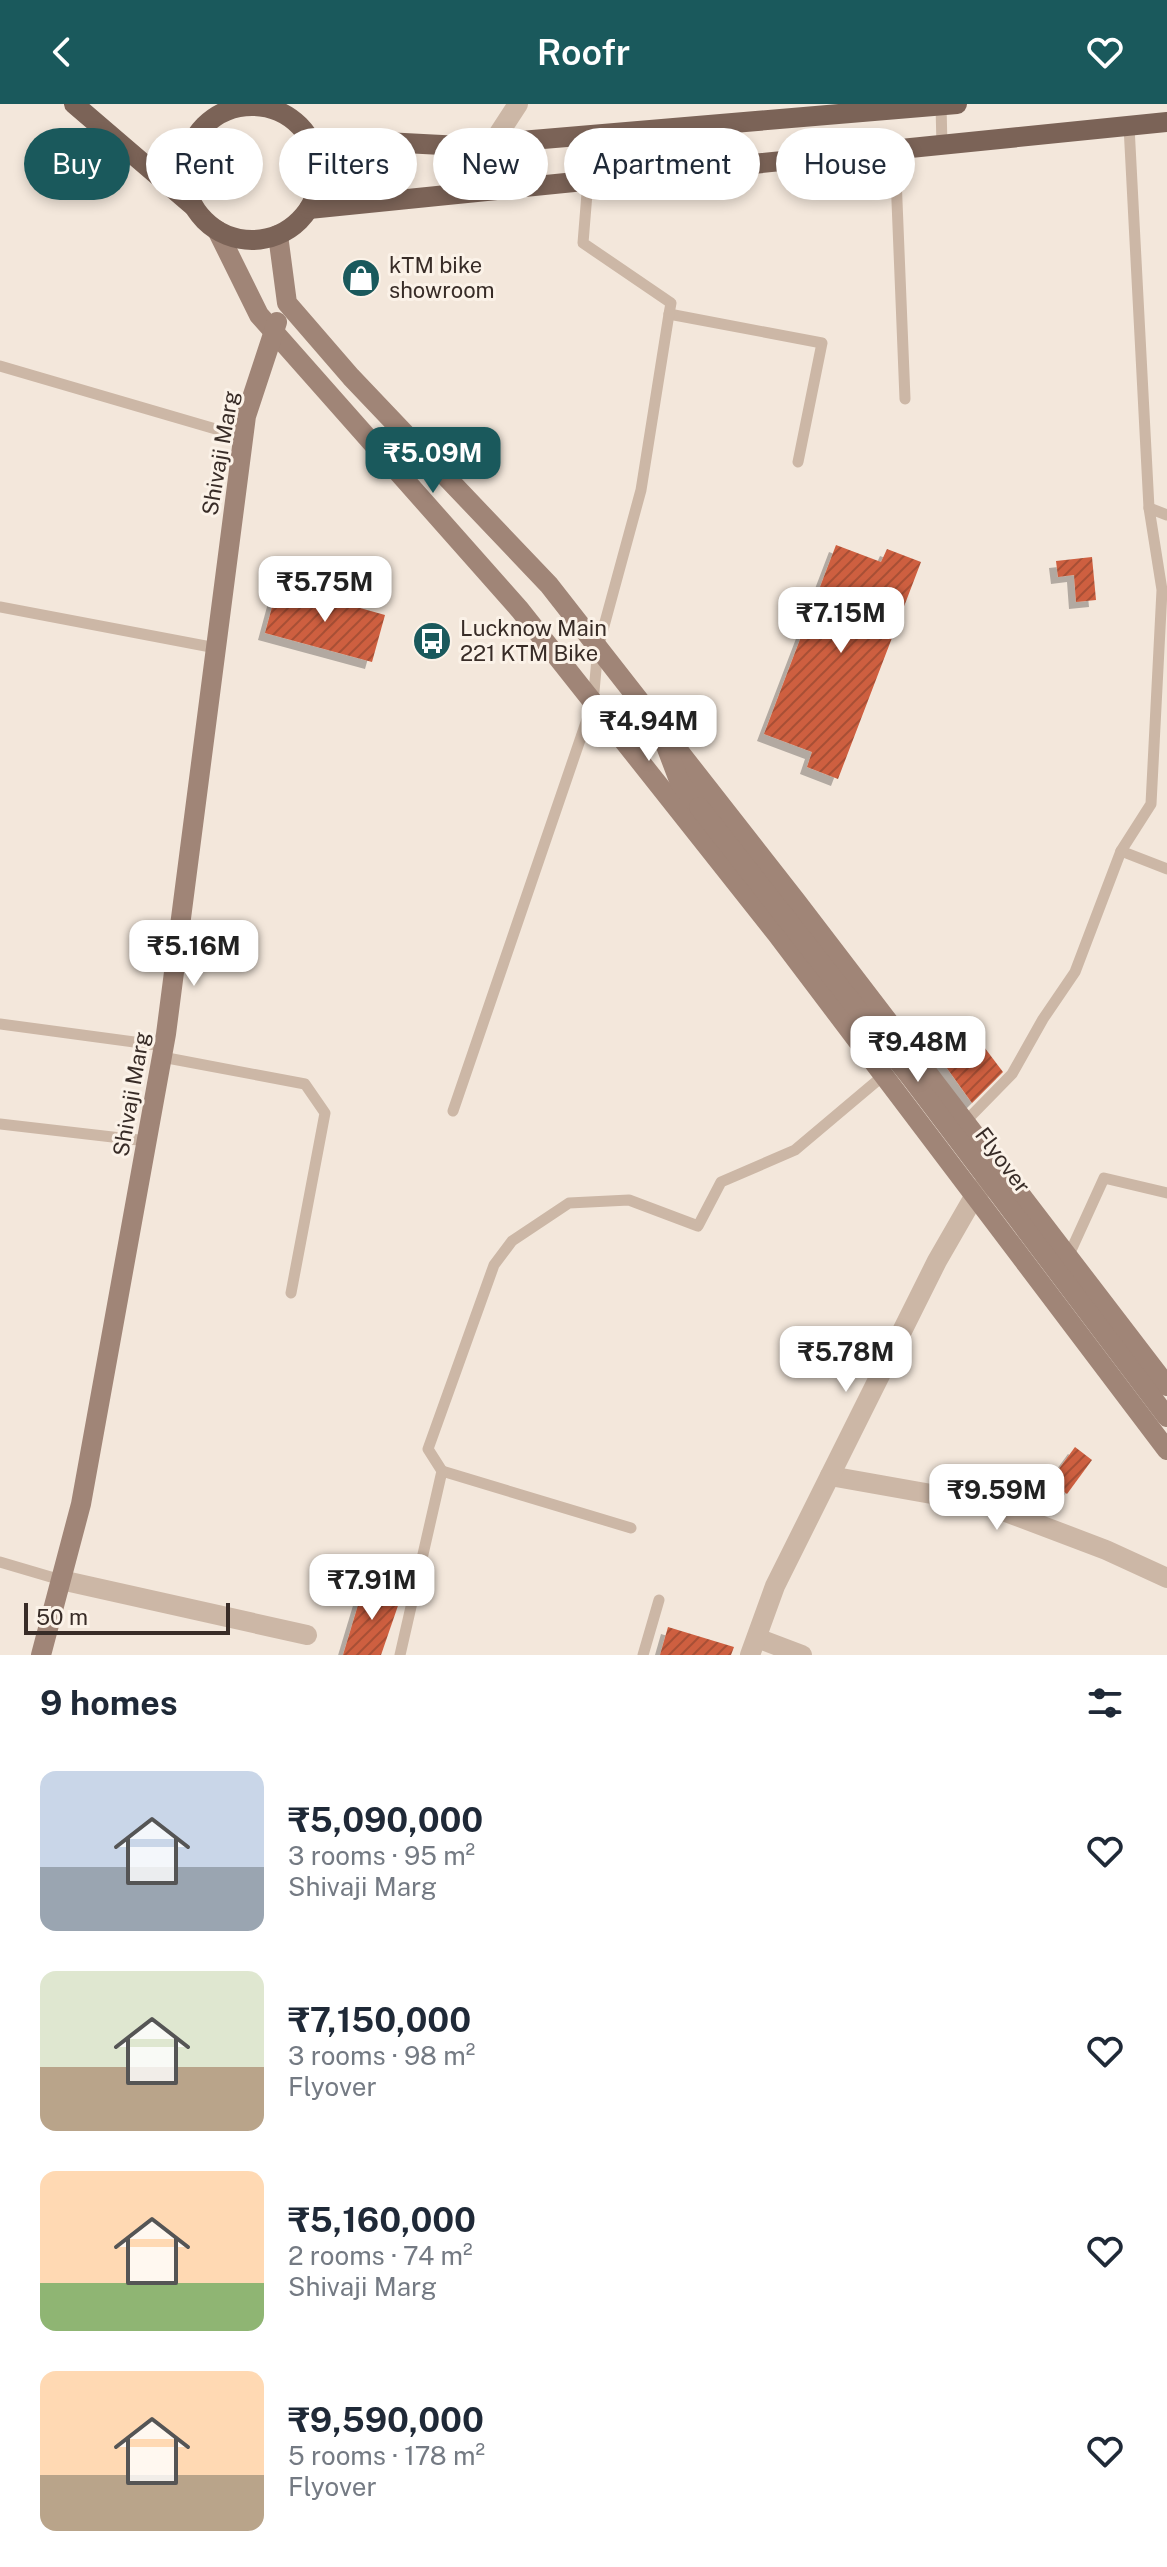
<!DOCTYPE html>
<meta charset="utf-8">
<style>
:root{--surface:#fff;--page:#f2f2f3;--text:#1f2937;--muted:#747a83;--accent:#1a595c}
body{margin:0;font-family:"Public Sans",sans-serif;background:var(--page);color:var(--text);height:100vh;display:flex;flex-direction:column;font-size:30px;white-space:nowrap}
*{box-sizing:border-box;margin:0}
p{font-size:26px;color:var(--muted)}
.icon{flex:none;width:44px;height:44px;fill:none;stroke:currentColor;stroke-width:2;stroke-linecap:round;stroke-linejoin:round}
.map{position:relative;height:1551px;overflow:hidden}
.side{display:flex;flex-direction:column;background:var(--surface);flex:1}
.side>*{flex:none}
.banner{position:absolute;left:24px;top:24px;width:1120px;height:72px;display:flex;gap:16px}
.scale{position:absolute;left:24px;bottom:20px;width:206px;box-sizing:border-box;padding-left:8px;border:4px solid #382c27;border-top:0;font-size:22px;line-height:28px;white-space:nowrap;color:#382c27;-webkit-text-stroke:6px #fbf2e8;paint-order:stroke}
.price{position:absolute;translate:-50% -68px;padding:0 18px;border-radius:16px;background:#fff;color:#222;font-size:26px;line-height:52px;filter:drop-shadow(0 2px 4px #0008)}
.price::after{content:'';position:absolute;left:50%;top:48px;width:24px;height:18px;margin-left:-12px;background:inherit;clip-path:polygon(0 0,100% 0,50% 100%)}
.price.current{background:var(--accent);color:#fff}
ul{padding:0;list-style:none}
li{display:flex;align-items:center;gap:24px;height:200px;padding:0 40px}
li span{display:grid;place-items:center;flex:none;width:224px;height:160px;border-radius:16px;color:#555}
li>.icon{margin-inline-start:auto}
span .icon{width:96px;height:96px;fill:#fffc;stroke-width:1}
li b{font-size:34px}
h2{display:flex;justify-content:space-between;align-items:center;height:96px;padding:0 40px;font-size:34px}
.pill{padding:0 28px;border-radius:36px;background:var(--surface);box-shadow:0 4px 12px #0003;font-size:28px;line-height:72px}
.pill.current{background:var(--accent);color:#fff}
header{display:flex;justify-content:space-between;align-items:center;height:104px;padding:0 40px;background:var(--accent);color:#fff;font-size:36px;font-weight:600}
.map>svg:first-child{display:block}
</style>
<header><svg class="icon" aria-label="back" viewBox="0 0 24 24"><path d="M15 5l-7 7 7 7"/></svg>Roofr<svg class="icon" aria-label="heart" viewBox="0 0 24 24"><path d="M12 20l-8-8c-3-5 5-10 8-4 3-6 11-1 8 4z"/></svg></header>
<div class="map">
<svg width="1167" height="1551" viewBox="0 0 1167 1551">
<defs>
<pattern id="building-hatch" width="6" height="6" patternUnits="userSpaceOnUse" patternTransform="scale(2)"><rect width="6" height="6" fill="#ce5f3f"/><path d="M-1 1l2-2M0 6l6-6M5 7l2-2" fill="none" stroke="#a84f35"/></pattern>
<filter id="shadow"><feDropShadow dx="-7" dy="7" stdDeviation="0" flood-color="#0004"/></filter>
</defs>
<rect width="100%" height="100%" fill="#f3e7db"/>
<g fill="url(#building-hatch)" filter="url(#shadow)">
<path d="M836,441L881,458L887,445L921,458L838,675L807,663L812,648L764,630Z"/>
<path d="M1092,453L1096,496L1076,498L1074,471L1058,473L1056,457Z"/>
<path d="M278,481L385,511L372,558L265,529Z"/>
<path d="M975,931L1003,968L972,999L939,953Z"/>
<path d="M1075,1343L1092,1356L1067,1390L1050,1377Z"/>
<path d="M365,1478L401,1493L381,1551H343Z"/>
<path d="M668,1523L734,1543L731,1551H660Z"/>
</g>
<g fill="none" stroke-linecap="round" stroke-linejoin="round">
<g stroke="#ccb7a6" stroke-width="11">
<path d="M941,0L942,43"/>
<path d="M895,48L905,295"/>
<path d="M669,210L822,239L798,358"/>
<path d="M0,262L243,333"/>
<path d="M1149,404L1167,411"/>
<path d="M0,503L216,544"/>
<path d="M1121,747L1167,765"/>
<path d="M0,920L164,942"/>
<path d="M162,953L305,980L325,1009L291,1189"/>
<path d="M453,1007L593,598L598,544L641,386L669,210L671,199L583,139L588,77"/>
<path d="M965,1018L1012,970L1043,915L1075,868L1121,747L1151,700L1162,486L1149,404L1129,22"/>
<path d="M0,1020L147,1037"/>
<path d="M1068,1153L1104,1074L1167,1089"/>
<path d="M442,1367L631,1424"/>
<path d="M0,1458L61,1476"/>
<path d="M400,1551L442,1367L428,1345L494,1161L512,1137L569,1099L629,1096L698,1122L721,1078L795,1046L884,971"/>
<path d="M643,1551L659,1496"/>
</g>
<g stroke="#ccb7a6" stroke-width="20">
<path d="M492,40L518,0"/>
<path d="M830,1372L982,1399L1106,1446L1167,1474"/>
<path d="M61,1476L307,1531"/>
<path d="M757,1534L802,1551"/>
<path d="M750,1551L775,1482L937,1157L975,1091L984,1082"/>
</g>
<g stroke="#a08577" stroke-width="20">
<path d="M217,126L259,211L520,506L776,829L1167,1346"/>
<path d="M278,131L287,199L351,273L549,481L796,797L1167,1282"/>
<path d="M666,642L680,679L699,703"/>
<path d="M41,1551L81,1400L166,930L246,312L277,218"/>
</g>
<g stroke="#7b6357" stroke-width="20">
<path d="M74,0L193,102"/>
<circle cx="252" cy="69" r="67"/>
<path d="M309,34L461,42L957,0"/>
<path d="M309,105L1167,18"/>
</g>
<path stroke="#a08577" stroke-width="20" d="M699,703L912,975L1167,1313"/>
</g>
<defs>
<symbol id="shop-disc" viewBox="-11 -11 22 22"><circle r="9.5" fill="#1a595c" stroke="#fbf2e8"/><path d="M-5-2.5h2.3a2.7 3.5 0 0 1 5.4 0H5L5.5 6h-11ZM-1.5-2.5h3a1.5 2.3 0 0 0-3 0Z" fill="#fff"/></symbol>
<symbol id="bus-disc" viewBox="-11 -11 22 22"><circle r="9.5" fill="#1a595c" stroke="#fbf2e8"/><path d="M-5-6H5V4H4V6H2V4H-2V6H-4V4H-5ZM-3.5-4V0h7V-4ZM-3.5 1.2v1.5H-2V1.2ZM2 1.2v1.5H3.5V1.2Z" fill="#fff"/></symbol>
</defs>
<g fill-rule="evenodd">
<use href="#shop-disc" x="339" y="152" width="44" height="44"/>
<use href="#bus-disc" x="410" y="515" width="44" height="44"/>
</g>
<g text-anchor="middle" dominant-baseline="central" stroke-width="6" stroke-linejoin="round" paint-order="stroke">
<g font-size="22" fill="#382c27" stroke="#fbf2e8" text-anchor="start">
<text x="389" y="161">kTM bike<tspan x="389" dy="25">showroom</tspan></text>
<text x="460" y="524">Lucknow Main<tspan x="460" dy="25">221 KTM Bike</tspan></text>
</g>
<g font-size="22" fill="#382c27" stroke="#fbf2e8">
<text transform="translate(220 349) rotate(-80)">Shivaji Marg</text>
<text transform="translate(131 990) rotate(-80)">Shivaji Marg</text>
<text transform="translate(1003 1056) rotate(53)">Flyover</text>
</g>
</g>
</svg>
<div class="scale">50 m</div>
<b class="price current" style="left:433px;top:391px">₹5.09M</b>
<b class="price" style="left:325px;top:520px">₹5.75M</b>
<b class="price" style="left:841px;top:551px">₹7.15M</b>
<b class="price" style="left:649px;top:659px">₹4.94M</b>
<b class="price" style="left:194px;top:884px">₹5.16M</b>
<b class="price" style="left:918px;top:980px">₹9.48M</b>
<b class="price" style="left:846px;top:1290px">₹5.78M</b>
<b class="price" style="left:997px;top:1428px">₹9.59M</b>
<b class="price" style="left:372px;top:1518px">₹7.91M</b>
<div class="banner">
<a class="pill current">Buy</a>
<a class="pill">Rent</a>
<a class="pill">Filters</a>
<a class="pill">New</a>
<a class="pill">Apartment</a>
<a class="pill">House</a>
</div>
</div>
<section class="side">
<h2>9 homes<svg class="icon" aria-label="filters" viewBox="0 0 24 24"><path d="M4 7h16M4 17h16"/><circle cx="9" cy="7" r="2"/><circle cx="15" cy="17" r="2"/></svg></h2>
<ul>
<li><span style="background:linear-gradient(#c9d6e8 60%,#9aa5b1 0)"><svg class="icon" aria-label="home" viewBox="0 0 24 24"><path d="M3 11l9-7 9 7M6 9v11h12V9"/></svg></span><div><b>₹5,090,000</b><p>3 rooms · 95 m²</p><p>Shivaji Marg</p></div><svg class="icon" aria-label="heart" viewBox="0 0 24 24"><path d="M12 20l-8-8c-3-5 5-10 8-4 3-6 11-1 8 4z"/></svg></li>
<li><span style="background:linear-gradient(#dfe7d0 60%,#b9a48a 0)"><svg class="icon" aria-label="home" viewBox="0 0 24 24"><path d="M3 11l9-7 9 7M6 9v11h12V9"/></svg></span><div><b>₹7,150,000</b><p>3 rooms · 98 m²</p><p>Flyover</p></div><svg class="icon" aria-label="heart" viewBox="0 0 24 24"><path d="M12 20l-8-8c-3-5 5-10 8-4 3-6 11-1 8 4z"/></svg></li>
<li><span style="background:linear-gradient(#ffd9b3 70%,#8fb573 0)"><svg class="icon" aria-label="home" viewBox="0 0 24 24"><path d="M3 11l9-7 9 7M6 9v11h12V9"/></svg></span><div><b>₹5,160,000</b><p>2 rooms · 74 m²</p><p>Shivaji Marg</p></div><svg class="icon" aria-label="heart" viewBox="0 0 24 24"><path d="M12 20l-8-8c-3-5 5-10 8-4 3-6 11-1 8 4z"/></svg></li>
<li><span style="background:linear-gradient(#ffd9b3 65%,#b9a48a 0)"><svg class="icon" aria-label="home" viewBox="0 0 24 24"><path d="M3 11l9-7 9 7M6 9v11h12V9"/></svg></span><div><b>₹9,590,000</b><p>5 rooms · 178 m²</p><p>Flyover</p></div><svg class="icon" aria-label="heart" viewBox="0 0 24 24"><path d="M12 20l-8-8c-3-5 5-10 8-4 3-6 11-1 8 4z"/></svg></li>
</ul>
</section>
